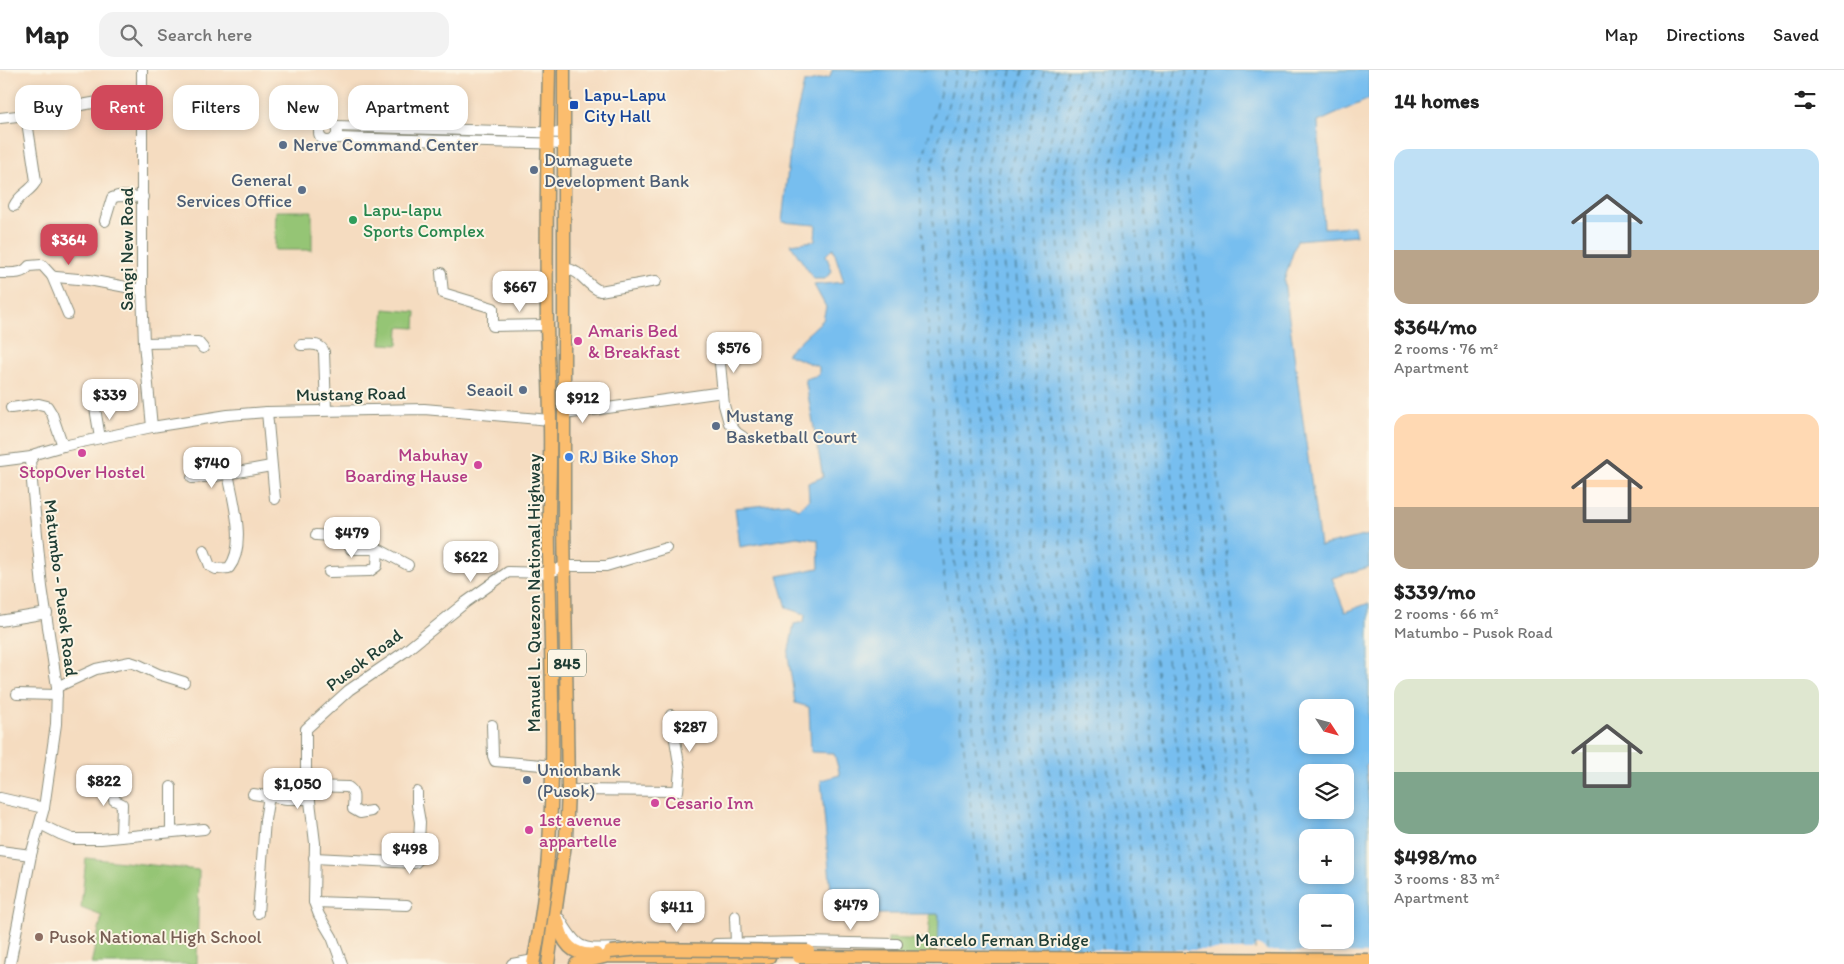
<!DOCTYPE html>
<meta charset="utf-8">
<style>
:root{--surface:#fff;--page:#f2f2f2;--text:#222;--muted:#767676;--line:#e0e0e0;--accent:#d1495b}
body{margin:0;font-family:Itim,sans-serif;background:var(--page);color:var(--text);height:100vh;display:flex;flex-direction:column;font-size:19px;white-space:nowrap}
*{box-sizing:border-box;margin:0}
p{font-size:16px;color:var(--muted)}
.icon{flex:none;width:28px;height:28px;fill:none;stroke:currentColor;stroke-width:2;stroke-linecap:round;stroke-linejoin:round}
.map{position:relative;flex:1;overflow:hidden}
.details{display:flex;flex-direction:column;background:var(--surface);width:475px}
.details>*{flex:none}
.guide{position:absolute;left:15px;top:15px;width:475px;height:45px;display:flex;gap:10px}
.needle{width:32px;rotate:126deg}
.controls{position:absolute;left:1299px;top:629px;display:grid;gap:10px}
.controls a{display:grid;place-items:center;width:55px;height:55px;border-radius:10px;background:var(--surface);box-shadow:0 2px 8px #0003;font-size:25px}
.price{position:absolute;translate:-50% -42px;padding:0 11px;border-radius:10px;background:#fff;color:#222;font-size:16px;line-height:32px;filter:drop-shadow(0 1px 2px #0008)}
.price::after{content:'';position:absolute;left:50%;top:30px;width:15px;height:11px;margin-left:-8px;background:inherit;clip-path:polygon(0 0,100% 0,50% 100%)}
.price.on{background:var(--accent);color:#fff}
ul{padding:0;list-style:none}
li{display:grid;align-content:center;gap:10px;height:265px;padding:0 25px}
li span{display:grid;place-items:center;height:155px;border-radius:15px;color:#555}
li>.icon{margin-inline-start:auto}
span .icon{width:90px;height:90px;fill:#fffc;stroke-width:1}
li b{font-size:21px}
h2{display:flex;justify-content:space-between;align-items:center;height:60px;padding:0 25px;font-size:21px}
.pill{padding:0 18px;border-radius:15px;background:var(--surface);box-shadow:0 2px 8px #0003;font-size:18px;line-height:45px}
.pill.on{background:var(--accent);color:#fff}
header{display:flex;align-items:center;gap:30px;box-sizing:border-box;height:70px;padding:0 25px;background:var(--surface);border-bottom:1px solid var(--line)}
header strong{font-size:24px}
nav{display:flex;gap:28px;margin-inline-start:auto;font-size:18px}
.search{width:350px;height:45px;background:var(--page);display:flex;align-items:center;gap:12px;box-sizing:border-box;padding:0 18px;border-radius:15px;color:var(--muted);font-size:19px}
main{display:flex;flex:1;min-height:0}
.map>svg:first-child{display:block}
</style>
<header>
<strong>Map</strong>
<div class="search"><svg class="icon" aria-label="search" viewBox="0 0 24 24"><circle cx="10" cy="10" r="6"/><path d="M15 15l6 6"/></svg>Search here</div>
<nav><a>Map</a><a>Directions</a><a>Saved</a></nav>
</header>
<main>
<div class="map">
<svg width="1369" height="894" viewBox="0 0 1369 894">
<rect width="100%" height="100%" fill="#fcf5e5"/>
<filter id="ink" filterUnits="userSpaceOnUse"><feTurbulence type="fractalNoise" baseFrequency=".02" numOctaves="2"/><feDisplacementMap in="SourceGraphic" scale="10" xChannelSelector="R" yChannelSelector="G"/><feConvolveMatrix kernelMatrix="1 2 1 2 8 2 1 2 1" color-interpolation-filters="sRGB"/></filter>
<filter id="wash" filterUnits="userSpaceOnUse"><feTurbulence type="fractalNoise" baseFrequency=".0096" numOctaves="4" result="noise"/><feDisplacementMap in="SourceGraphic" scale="20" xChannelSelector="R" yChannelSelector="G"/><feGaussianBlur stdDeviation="1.12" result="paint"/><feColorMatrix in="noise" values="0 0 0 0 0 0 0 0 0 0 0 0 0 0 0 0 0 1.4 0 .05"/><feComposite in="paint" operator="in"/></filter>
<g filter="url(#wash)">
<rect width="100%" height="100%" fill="#f5dcc0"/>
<g fill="#95c574" stroke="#5a8154">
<path d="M276,141H312V180H275Z"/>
<path d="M384,239L416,242L415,258L399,257L398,275L381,274Z"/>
<path d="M86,788L199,800L197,894H91L102,846L81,838Z"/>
<path d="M930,844H939L938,894H888V868L928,870Z"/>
</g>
<path fill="#77beef" stroke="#4b7e92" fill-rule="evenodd" d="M832,0H1369V29L1318,52L1324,158L1354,156L1356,165L1297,170L1284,211L1320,476L1369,465V497L1332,508L1345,542L1369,533V694L1366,695L1369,740V894H938L939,844H833L821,710L840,705L834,683L811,682L809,637L795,633L788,585L794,554L804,552L805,544L787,538L778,506L819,498L818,470L797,467L740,477L735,438L788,433L798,439L809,430L808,413L823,407L805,309L819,305V297L786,284L823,250L826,237L814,215L844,212L833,178L826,185L832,201L825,209H814L790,174L815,171L816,155L782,152L792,63L804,13L830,7ZM1308,638H1345V675H1308ZM1308,702H1345V740H1308ZM1308,768H1345V805H1308ZM1308,832H1345V870H1308Z"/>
<path fill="#f5dcc0" d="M1058,874L1061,875L1068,880H1252L1257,875H1260L1268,881L1369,884V894H936V879L1053,880Z"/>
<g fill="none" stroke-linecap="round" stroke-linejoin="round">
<g stroke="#355d63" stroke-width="1" stroke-dasharray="6 5" stroke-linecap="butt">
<path d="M946,0L919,104L942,488L986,866L984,883"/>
<path d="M957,0L930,104L954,487L997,866L996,883"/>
<path d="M968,0L942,104L966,486L1009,866L1007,883"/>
<path d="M979,0L953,104L978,486L1021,866L1019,883"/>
<path d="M990,0L964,104L990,485L1032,866L1031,883"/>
<path d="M1001,0L975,105L1001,484L1044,867L1043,883"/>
<path d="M1012,0L986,105L1013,484L1056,867L1055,883"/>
<path d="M1023,0L997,105L1025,483L1068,867L1066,883"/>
<path d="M1035,0L1009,105L1037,483L1079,867L1078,882"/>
<path d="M1044,0L1020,105L1049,482L1091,867L1090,883"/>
<path d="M1056,0L1031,106L1061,481L1103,867L1102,883"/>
<path d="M1067,0L1042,106L1072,481L1115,867L1114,883"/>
<path d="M1078,0L1053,106L1084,480L1126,868L1125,883"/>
<path d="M1089,0L1064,106L1096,479L1138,868L1135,883"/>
<path d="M1100,0L1075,106L1108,479L1150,868L1149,883"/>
<path d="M1111,0L1087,107L1120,478L1162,868L1161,883"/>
<path d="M1122,0L1098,107L1132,477L1173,868V883"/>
<path d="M1133,0L1109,107L1144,477L1185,868L1184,883"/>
<path d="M1144,0L1120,107L1155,476L1197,868L1196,883"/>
<path d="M1155,0L1131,107L1167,476L1209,869L1208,883"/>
<path d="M1166,0L1142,108L1220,869V883"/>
<path d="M1176,0L1153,108L1232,869L1231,883"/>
<path d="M1187,0L1165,108L1244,869L1243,883"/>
<path d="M1198,0L1176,108L1255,869V883"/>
<path d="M1209,0L1187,108L1267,869V883"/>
</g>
</g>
</g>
<g filter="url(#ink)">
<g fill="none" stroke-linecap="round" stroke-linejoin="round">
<defs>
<g id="minor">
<path d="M142,0V220L144,273L152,357"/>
<path d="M0,48L26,45L142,24"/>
<circle cx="328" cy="62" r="9"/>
<path d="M336,56L565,63"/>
<path d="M335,68L565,74"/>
<path d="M14,136C19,124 32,121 36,111L26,45"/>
<path d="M105,151L112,128L118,126L143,127"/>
<path d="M565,198C584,202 584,214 600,221L656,211"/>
<path d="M0,203C10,203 23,205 29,196L42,195L52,206L56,207L89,210L142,220"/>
<path d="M441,203L443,223L493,238V256L547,255"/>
<path d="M52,206L68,244"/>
<path d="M144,273L198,272L203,278"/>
<path d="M301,275C310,275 320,272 324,282L326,340"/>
<path d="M725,277L719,279V283L724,335L729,353L737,363L743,367"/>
<path d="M11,338L39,334L47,336L52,344L63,376"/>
<path d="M95,338L100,368"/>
<path d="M267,342L275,429"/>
<path d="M564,344L723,322"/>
<path d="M0,391L31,387"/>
<path d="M192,408L215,406L271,396"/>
<path d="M316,465L345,467L351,479H378L408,495"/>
<path d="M204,480L210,496L216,499L229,498C247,475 233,431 228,403"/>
<path d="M329,502L370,501L377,496L378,479"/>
<path d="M0,551L47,543"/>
<path d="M57,617L96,599L130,592L139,595L158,604L184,612"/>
<path d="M17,624L57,625"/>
<path d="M492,655L493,686L495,691L553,696"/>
<path d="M91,703L111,706L113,710L114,730L122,734L121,767"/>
<path d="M308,716L348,717C356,722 353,731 353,739L360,743L371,741"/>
<path d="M568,720L678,721L680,700L671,645"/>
<path d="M253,724L287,729H309"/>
<path d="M0,728L44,738"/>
<path d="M40,754L60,764L73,769H101L204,759"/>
<path d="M171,761V717"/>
<path d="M0,781L31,785"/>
<path d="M314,788L415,793L418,790L420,752L417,735V722"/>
<path d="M314,832L407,835"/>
<path d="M258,843L265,750L269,726"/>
<path d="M735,846L736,874"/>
<path d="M560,849C579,882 582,879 619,878"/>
<path d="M716,874L803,872L897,874"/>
<path d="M10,894L31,785L44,738L56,654L57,617L42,517L30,391L35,384L63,376L152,357L228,345L267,342L424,339L550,350"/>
<path d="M342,894L332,867L319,845L314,832L315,773L306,698V659L349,620L403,583L466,532L508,502L549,503L565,496H606L666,478"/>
<path d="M512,894L534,890"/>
</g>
<g id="major">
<path d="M558,851C562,873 572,887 596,884"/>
<path d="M533,894C561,758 551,619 549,481C548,439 551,397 550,355C550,322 548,289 547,256C546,171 547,85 549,0"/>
<path d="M548,894L566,767L568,720L564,453V0"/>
<path d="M576,894L608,886L769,887"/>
</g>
</defs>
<use href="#minor" stroke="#8a8c7a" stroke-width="12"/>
<use href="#major" stroke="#8a8c7a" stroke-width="15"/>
<use href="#minor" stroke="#fff" stroke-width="10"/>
<use href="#major" stroke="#fbbd6e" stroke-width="12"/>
<defs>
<g id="major-bridge">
<path d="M610,882L640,879L808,881"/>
<path d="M799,887L1369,890"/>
</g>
</defs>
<use href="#major-bridge" stroke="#8a8c7a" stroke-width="15" stroke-linecap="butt"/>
<use href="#major-bridge" stroke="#fbbd6e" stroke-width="12"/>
</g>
</g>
<rect fill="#1a4fb4" stroke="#fcf5e5" stroke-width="2" x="569" y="30" width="10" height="10" rx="2.5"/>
<g fill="#5c6f8a" stroke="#fcf5e5" stroke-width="2">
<circle cx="283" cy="75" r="5"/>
<circle cx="534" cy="100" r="5"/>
<circle cx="302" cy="120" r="5"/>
<circle cx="523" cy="320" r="5"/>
<circle cx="716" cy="356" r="5"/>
<circle cx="527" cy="710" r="5"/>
</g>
<circle fill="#2e9e5b" stroke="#fcf5e5" stroke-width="2" cx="353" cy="150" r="5"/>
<g fill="#d1479c" stroke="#fcf5e5" stroke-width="2">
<circle cx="578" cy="271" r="5"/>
<circle cx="82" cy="383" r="5"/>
<circle cx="478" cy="395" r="5"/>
<circle cx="655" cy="733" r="5"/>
<circle cx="529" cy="760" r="5"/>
</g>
<circle fill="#3f7fe0" stroke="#fcf5e5" stroke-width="2" cx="569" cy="387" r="5"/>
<circle fill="#8d6e63" stroke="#fcf5e5" stroke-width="2" cx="39" cy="867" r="5"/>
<g text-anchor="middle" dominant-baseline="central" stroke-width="4" stroke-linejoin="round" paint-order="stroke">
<rect fill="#fcf5e5" stroke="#617469" stroke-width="1" x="548" y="579.5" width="38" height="27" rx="4"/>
<g font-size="16" font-weight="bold" fill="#1f3d34">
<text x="567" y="593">845</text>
</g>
<g font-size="18" fill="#164399" stroke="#fcf5e5" text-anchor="start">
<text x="584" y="25">Lapu-Lapu<tspan x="584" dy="21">City Hall</tspan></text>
</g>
<g font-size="18" fill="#4e5e75" stroke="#fcf5e5" text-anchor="start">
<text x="293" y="75">Nerve Command Center</text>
<text x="544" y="90">Dumaguete<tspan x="544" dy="21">Development Bank</tspan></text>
<text x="292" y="110" text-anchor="end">General<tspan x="292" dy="21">Services Office</tspan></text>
<text x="513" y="320" text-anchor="end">Seaoil</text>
<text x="726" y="346">Mustang<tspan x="726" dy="21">Basketball Court</tspan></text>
<text x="537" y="700">Unionbank<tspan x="537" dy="21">(Pusok)</tspan></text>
</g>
<g font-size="18" fill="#27864d" stroke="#fcf5e5" text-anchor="start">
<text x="363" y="140">Lapu-lapu<tspan x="363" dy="21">Sports Complex</tspan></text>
</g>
<g font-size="18" fill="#1f3d34" stroke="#fcf5e5">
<text transform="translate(127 179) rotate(-90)">Sangi New Road</text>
<text transform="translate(351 324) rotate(-1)">Mustang Road</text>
<text transform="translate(61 518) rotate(83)">Matumbo - Pusok Road</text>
<text transform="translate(534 523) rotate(-90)">Manuel L. Quezon National Highway</text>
<text transform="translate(364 590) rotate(-37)">Pusok Road</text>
<text x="1002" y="870">Marcelo Fernan Bridge</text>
</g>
<g font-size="18" fill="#b23c85" stroke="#fcf5e5" text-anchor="start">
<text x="588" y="261">Amaris Bed<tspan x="588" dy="21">&amp; Breakfast</tspan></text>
<text x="468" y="385" text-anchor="end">Mabuhay<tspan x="468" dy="21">Boarding Hause</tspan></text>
<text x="82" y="402" text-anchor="middle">StopOver Hostel</text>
<text x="665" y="733">Cesario Inn</text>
<text x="539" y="750">1st avenue<tspan x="539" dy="21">appartelle</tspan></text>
</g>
<g font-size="18" fill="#366cbe" stroke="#fcf5e5" text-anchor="start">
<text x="579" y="387">RJ Bike Shop</text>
</g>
<g font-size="18" fill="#785e54" stroke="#fcf5e5" text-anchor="start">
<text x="49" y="867">Pusok National High School</text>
</g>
</g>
</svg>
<div class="controls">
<a><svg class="needle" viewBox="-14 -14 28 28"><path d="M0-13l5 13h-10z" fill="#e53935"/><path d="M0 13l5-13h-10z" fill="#767676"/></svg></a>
<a><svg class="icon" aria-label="layers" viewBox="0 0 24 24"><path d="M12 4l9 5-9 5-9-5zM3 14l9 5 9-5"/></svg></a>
<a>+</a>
<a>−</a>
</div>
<b class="price on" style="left:69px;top:196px">$364</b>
<b class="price" style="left:520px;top:243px">$667</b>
<b class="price" style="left:734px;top:304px">$576</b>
<b class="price" style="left:110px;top:351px">$339</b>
<b class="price" style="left:583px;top:354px">$912</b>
<b class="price" style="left:212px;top:419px">$740</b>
<b class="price" style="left:352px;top:489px">$479</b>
<b class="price" style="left:471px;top:513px">$622</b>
<b class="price" style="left:690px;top:683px">$287</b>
<b class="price" style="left:104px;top:737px">$822</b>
<b class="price" style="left:298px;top:740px">$1,050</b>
<b class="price" style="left:410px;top:805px">$498</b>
<b class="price" style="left:851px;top:861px">$479</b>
<b class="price" style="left:677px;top:863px">$411</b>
<div class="guide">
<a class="pill">Buy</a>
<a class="pill on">Rent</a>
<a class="pill">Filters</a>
<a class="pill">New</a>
<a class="pill">Apartment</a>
</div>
</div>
<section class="details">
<h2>14 homes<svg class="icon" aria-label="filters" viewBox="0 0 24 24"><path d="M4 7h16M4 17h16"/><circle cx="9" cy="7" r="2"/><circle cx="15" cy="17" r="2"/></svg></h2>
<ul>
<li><span style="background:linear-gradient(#bfe0f5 65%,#b9a48a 0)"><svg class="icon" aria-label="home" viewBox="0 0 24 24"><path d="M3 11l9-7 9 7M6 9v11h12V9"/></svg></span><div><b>$364/mo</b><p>2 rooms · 76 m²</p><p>Apartment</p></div></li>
<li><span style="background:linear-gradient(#ffd9b3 60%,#b9a48a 0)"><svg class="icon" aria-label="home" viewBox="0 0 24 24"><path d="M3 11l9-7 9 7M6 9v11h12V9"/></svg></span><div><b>$339/mo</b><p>2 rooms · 66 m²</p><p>Matumbo - Pusok Road</p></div></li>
<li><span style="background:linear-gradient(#dfe7d0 60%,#7fa58c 0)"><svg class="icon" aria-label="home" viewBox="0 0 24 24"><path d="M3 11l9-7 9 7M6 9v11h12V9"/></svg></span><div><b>$498/mo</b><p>3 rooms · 83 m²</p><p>Apartment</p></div></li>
</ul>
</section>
</main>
